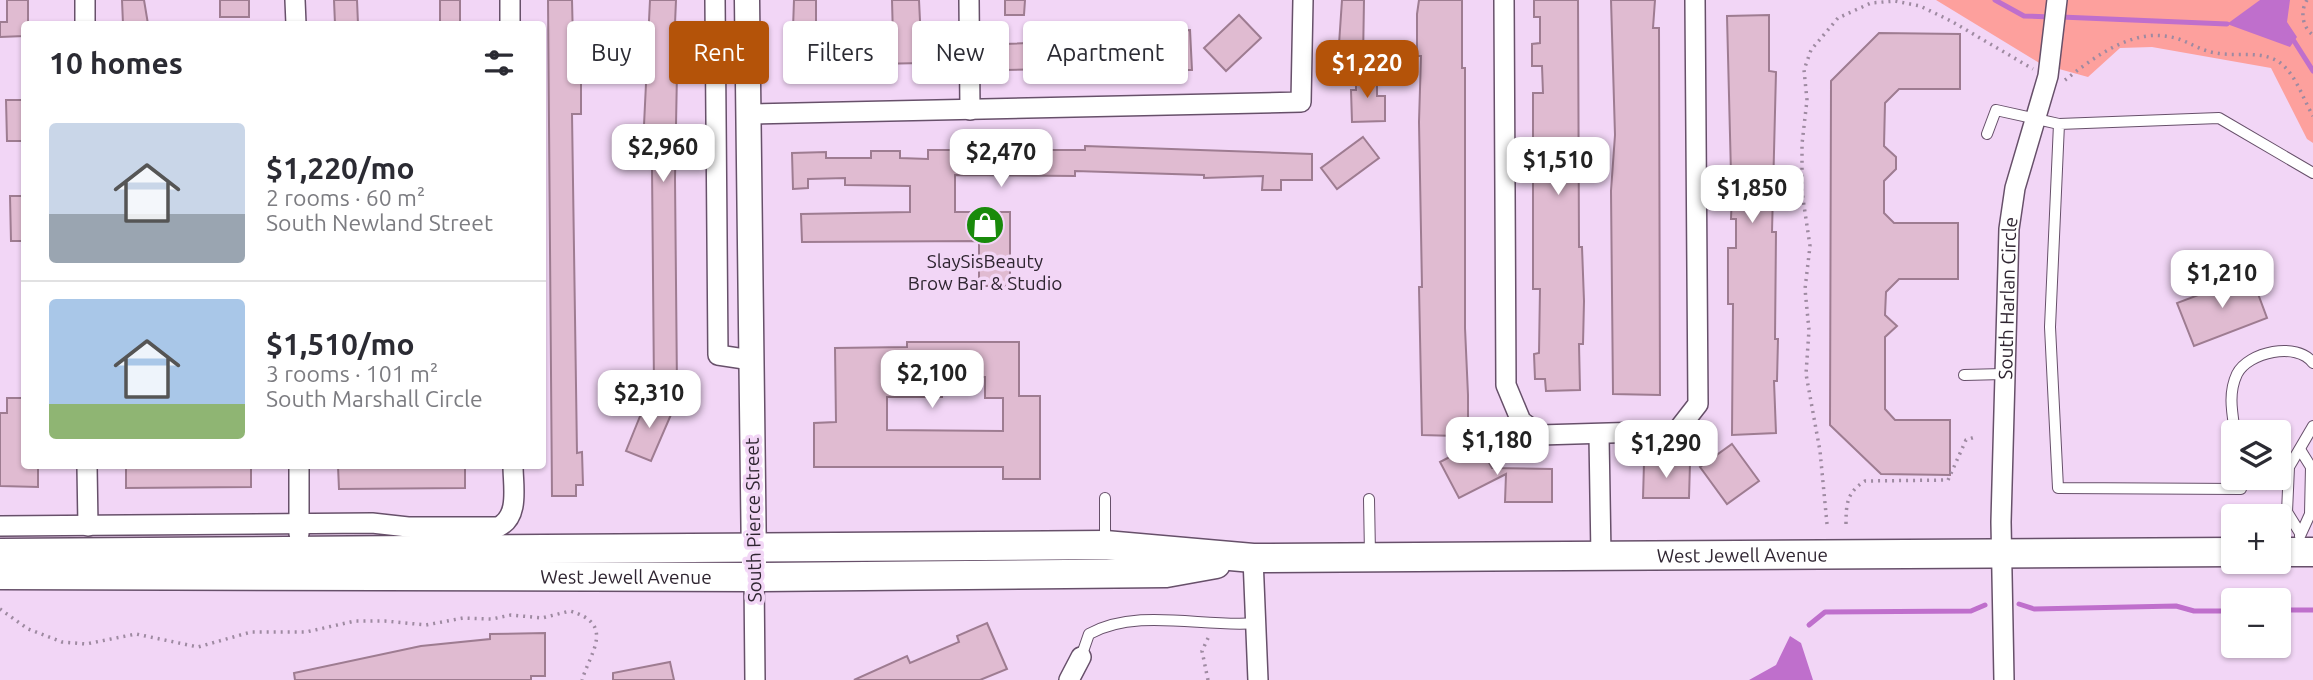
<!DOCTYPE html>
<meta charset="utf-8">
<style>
:root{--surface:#fff;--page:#f7f7f7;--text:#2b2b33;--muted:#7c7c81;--line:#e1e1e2;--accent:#b45309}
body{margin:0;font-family:Ubuntu,sans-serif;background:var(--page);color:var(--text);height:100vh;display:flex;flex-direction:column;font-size:26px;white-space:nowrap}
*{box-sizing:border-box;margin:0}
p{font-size:23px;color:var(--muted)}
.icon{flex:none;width:38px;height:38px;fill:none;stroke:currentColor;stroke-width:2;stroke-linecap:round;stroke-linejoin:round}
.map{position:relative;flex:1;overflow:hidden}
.drawer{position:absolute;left:21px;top:21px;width:525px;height:448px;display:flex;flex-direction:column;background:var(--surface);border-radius:7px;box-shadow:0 2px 5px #0004}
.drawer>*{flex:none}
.banner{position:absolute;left:567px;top:21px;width:665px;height:63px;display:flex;gap:14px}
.fabs{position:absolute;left:2221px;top:420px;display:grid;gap:14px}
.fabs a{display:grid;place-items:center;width:70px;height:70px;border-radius:7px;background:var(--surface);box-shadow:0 2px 5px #0004;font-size:35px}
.price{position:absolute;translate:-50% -60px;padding:0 16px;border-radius:14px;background:#fff;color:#222;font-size:23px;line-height:46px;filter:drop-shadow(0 2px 4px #0008)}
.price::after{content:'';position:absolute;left:50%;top:42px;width:21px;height:16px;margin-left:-10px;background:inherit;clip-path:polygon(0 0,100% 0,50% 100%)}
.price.on{background:var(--accent);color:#fff}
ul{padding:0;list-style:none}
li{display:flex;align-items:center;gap:21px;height:175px;padding:0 28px}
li+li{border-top:2px solid var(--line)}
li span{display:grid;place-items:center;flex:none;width:196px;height:140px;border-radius:7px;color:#555}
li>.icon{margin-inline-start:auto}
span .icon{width:84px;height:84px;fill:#fffc;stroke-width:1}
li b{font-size:30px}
h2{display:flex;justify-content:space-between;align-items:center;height:84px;padding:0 28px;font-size:30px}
.pill{padding:0 24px;border-radius:7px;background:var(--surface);box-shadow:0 2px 5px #0004;font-size:24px;line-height:63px}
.pill.on{background:var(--accent);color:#fff}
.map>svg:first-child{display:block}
</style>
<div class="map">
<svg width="2313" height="680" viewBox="0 0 2313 680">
<rect width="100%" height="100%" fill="#f2d6f6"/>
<path fill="#fda09d" d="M1936,0H2313V143L2307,139L2271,68L2152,47L2120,48L2088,77L2041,64Z"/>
<g fill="#bf6fcc">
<path d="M2260,0H2290L2287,22L2297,37L2290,47L2227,24Z"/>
<path d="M1790,636L1801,643L1813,680H1749L1776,665Z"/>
</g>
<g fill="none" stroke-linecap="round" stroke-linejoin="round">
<g stroke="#bf6fcc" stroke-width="5">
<path d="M1995,0L2024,16L2051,17"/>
<path d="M2061,17L2227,24"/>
<path d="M2294,41L2313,71"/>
<path d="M2019,604L2034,609L2176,606L2194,611H2233"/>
<path d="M2278,610H2313"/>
<path d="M1809,625L1825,612L1971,611L1985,605"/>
</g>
</g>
<g fill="#e0bbd1" stroke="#9e7c91" stroke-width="2" fill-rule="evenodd">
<path d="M7,0H28V24H24V36L0,37V22H7Z"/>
<path d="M122,0H144L148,24H123Z"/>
<rect x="220" y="0" width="29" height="17"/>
<path d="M334,0H357L358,24H335Z"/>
<rect x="440" y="0" width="20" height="24"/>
<path d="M548,0H572L574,83H581V114H572L577,453L582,452L583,485H576V496H552Z"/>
<path d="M650,0H676L673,72H677L675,179L677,387H654L652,167H642Z"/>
<path d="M794,0H816V35L838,36V65L809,64V57H792Z"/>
<path d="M892,0H919L922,63L876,64L875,44H891L893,38Z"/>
<path d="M1005,0H1025L1024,15H1005Z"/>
<path d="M1342,0H1364L1363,60L1338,59Z"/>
<path d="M1419,0H1462V68H1465V328L1468,395V419H1457L1456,436L1422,435L1419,287H1422L1419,122L1421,56H1417V14Z"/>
<path d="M1534,0H1578L1579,247H1582L1584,301L1583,344H1579L1580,390L1546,391L1545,379H1535L1534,354L1539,353L1540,289H1533V93H1543L1542,66H1532V44L1540,43V17H1534Z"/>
<path d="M1611,0H1655L1653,28H1659L1660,395L1613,394L1611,191L1615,135Z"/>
<path d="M1239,15L1261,38L1226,71L1204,48Z"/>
<path d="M1769,15V71L1776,72L1772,232H1776L1775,339H1778L1777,381H1774L1776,433L1732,435L1733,304H1728V248H1736V219H1731L1732,193H1727V174H1731L1727,16Z"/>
<path d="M1190,30L1192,70H1179V60L1118,62V65L1053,64V69L1005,70V44L1100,40V34Z"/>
<path d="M1879,33L1960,34V89H1899L1885,103L1884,146L1896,157V169L1884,181V213L1894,223H1958V279H1899L1886,292L1885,315L1897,326L1885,337V409L1895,420H1950V475L1881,474L1830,425L1831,81Z"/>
<path d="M1377,72V96H1385V121L1352,122L1351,90H1356V73Z"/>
<path d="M6,100H24V141H7Z"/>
<path d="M1363,137L1379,158L1337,189L1321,168Z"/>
<path d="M1085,146L1312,154V180H1281V190H1262L1263,176L1204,178V175L1075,171V176L955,175V212H1010V286H979V241L802,242L801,214L910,212V186L845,185V178L808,179V188L793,189L792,153L826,152V158H871V151H900V158L928,159V150H1085Z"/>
<path d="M10,196H24V241H11Z"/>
<path d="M2251,275L2267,318L2194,346L2177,303Z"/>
<path d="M907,342H1019V396H1040V479H1003V467H814V423L836,422L835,348L907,347ZM942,377H985V398H1003V431L887,430V397H942Z"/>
<path d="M7,398H24V466H38V487L0,486V413H7Z"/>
<path d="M647,399L673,410L651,461L626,451Z"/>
<path d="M1478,442L1492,468L1552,469V502H1505L1506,474L1459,498L1440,462Z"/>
<path d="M1732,444L1759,481L1727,504L1700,467Z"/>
<path d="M1644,463H1690L1689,498H1643Z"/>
<path d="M126,466H251V487L126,488Z"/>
<path d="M338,466H465V488L339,489Z"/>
<path d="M987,623L1007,669L980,680H854L907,656L910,663L959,642L957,636Z"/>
<path d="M545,633V676H531V680H295L294,673L421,646L490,639V634Z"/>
<path d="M670,662L674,680H613V673Z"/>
</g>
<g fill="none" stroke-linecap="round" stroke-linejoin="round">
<defs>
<g id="service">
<path d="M1987,134L1996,110L2059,124"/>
<path d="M1964,375L2003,374"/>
<path d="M2235,432C2232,412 2228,393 2237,374C2248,352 2297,341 2313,363"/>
<path d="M2241,478V489L2058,488L2050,327L2059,124L2219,118L2313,173"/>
<path d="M1105,498V543"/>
<path d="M1369,499L1370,554"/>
<path d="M2300,533L2287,512L2289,467L2313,426"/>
<path d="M2300,536L2310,514L2311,467L2301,451"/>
<path d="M1081,657L1089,634C1138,607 1203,628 1257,623"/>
</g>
<g id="minor">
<path d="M85,0V24"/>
<path d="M295,0L296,24"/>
<path d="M510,0V24"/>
<path d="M715,0L718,355L751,360"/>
<path d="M969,0L970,110"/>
<path d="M1504,0L1506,385L1521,421L1540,435L1677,431L1698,404L1695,0"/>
<path d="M748,114L1301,102L1303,0"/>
<path d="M1599,435L1601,556"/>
<path d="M87,466L88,526"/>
<path d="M299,466V534"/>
<path d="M0,526L372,523L408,527H498C520,517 513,486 513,466"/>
<path d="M1253,558L1258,680"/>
<path d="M754,577L755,680"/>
<path d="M1069,680L1081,657"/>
<path id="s1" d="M2004,680L2001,522L2009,229L2015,188L2048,76L2057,0"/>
</g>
<path id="tertiary" d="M747,0L754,566"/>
<g id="secondary">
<path d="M2278,552H2313"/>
<path id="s2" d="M0,553L1105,545L1253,558L2233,552"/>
<path id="s3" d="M0,575L754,577L1166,573L1216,564"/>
</g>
</defs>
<use href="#service" stroke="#67506a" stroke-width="12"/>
<use href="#minor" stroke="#67506a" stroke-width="22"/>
<use href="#tertiary" stroke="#67506a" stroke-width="27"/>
<use href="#secondary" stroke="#67506a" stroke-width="31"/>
<g stroke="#9e8aa1" stroke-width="3.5" stroke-dasharray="2 5" stroke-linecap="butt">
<path d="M2307,0C2300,11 2302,27 2313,35"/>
<path d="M2065,80C2093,58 2132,28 2171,37C2187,40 2200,51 2216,53C2237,57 2261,50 2279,62C2296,74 2303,99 2313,116"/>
<path d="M1827,524L1820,451L1806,374L1809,330L1805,289L1810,246L1802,192V144L1807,100L1804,70L1811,50L1838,18L1871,3L1895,1L1920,6L1951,21L2033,69"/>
<path d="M1846,524C1846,504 1847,492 1865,481L1948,480L1966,440L1975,437"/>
<path d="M0,609L28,629L62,642L86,644L136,634L198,647L251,632H306L355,621H385L426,625L463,618L492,619L511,615L542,618L570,611C616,624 590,653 582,680"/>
<path d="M1208,680L1202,651L1209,636"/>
</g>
<use href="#service" stroke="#fff" stroke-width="10"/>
<use href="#minor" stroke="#fff" stroke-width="19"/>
<use href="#tertiary" stroke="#fff" stroke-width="24"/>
<use href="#secondary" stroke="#fff" stroke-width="28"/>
</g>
<defs>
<symbol id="shop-disc" viewBox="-11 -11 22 22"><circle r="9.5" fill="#198a0b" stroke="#f2d6f6"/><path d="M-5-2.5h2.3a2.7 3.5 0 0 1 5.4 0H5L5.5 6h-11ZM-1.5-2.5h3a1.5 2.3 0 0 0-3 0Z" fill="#fff"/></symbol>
</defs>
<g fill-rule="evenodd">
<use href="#shop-disc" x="963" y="203" width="44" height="44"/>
</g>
<g text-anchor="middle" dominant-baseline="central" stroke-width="7" stroke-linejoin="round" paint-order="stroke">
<g font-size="19" fill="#2f2531" stroke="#f2d6f6">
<text x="985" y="261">SlaySisBeauty<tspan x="985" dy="22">Brow Bar &amp; Studio</tspan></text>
</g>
<g font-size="19" fill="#2f2531" stroke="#f2d6f6">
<text stroke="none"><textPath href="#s1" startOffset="382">South Harlan Circle</textPath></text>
<text transform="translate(753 520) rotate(-91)">South Pierce Street</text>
<text stroke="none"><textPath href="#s2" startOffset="1743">West Jewell Avenue</textPath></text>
<text stroke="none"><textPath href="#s3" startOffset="626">West Jewell Avenue</textPath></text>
</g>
</g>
</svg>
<div class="fabs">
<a><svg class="icon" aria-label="layers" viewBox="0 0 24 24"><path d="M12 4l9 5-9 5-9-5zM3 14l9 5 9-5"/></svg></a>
<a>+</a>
<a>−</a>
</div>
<b class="price on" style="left:1367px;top:100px">$1,220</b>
<b class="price" style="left:663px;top:184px">$2,960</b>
<b class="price" style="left:1001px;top:189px">$2,470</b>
<b class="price" style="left:1558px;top:197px">$1,510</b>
<b class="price" style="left:1752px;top:225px">$1,850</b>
<b class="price" style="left:2222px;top:310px">$1,210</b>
<b class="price" style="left:932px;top:410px">$2,100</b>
<b class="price" style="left:649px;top:430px">$2,310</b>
<b class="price" style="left:1497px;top:477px">$1,180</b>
<b class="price" style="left:1666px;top:480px">$1,290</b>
<div class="banner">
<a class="pill">Buy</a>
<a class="pill on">Rent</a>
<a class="pill">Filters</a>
<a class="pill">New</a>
<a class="pill">Apartment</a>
</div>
<section class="drawer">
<h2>10 homes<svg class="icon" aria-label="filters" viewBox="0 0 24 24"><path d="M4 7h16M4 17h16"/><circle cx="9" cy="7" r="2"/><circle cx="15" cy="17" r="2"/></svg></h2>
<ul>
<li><span style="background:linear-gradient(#c9d6e8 65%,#9aa5b1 0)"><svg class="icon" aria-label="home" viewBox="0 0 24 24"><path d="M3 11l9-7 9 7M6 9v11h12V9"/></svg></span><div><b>$1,220/mo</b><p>2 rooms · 60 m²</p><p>South Newland Street</p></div></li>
<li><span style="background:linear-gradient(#a9c7e8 75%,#8fb573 0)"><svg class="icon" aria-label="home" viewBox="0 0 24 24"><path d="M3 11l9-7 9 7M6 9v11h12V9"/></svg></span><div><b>$1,510/mo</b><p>3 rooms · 101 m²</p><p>South Marshall Circle</p></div></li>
</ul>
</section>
</div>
